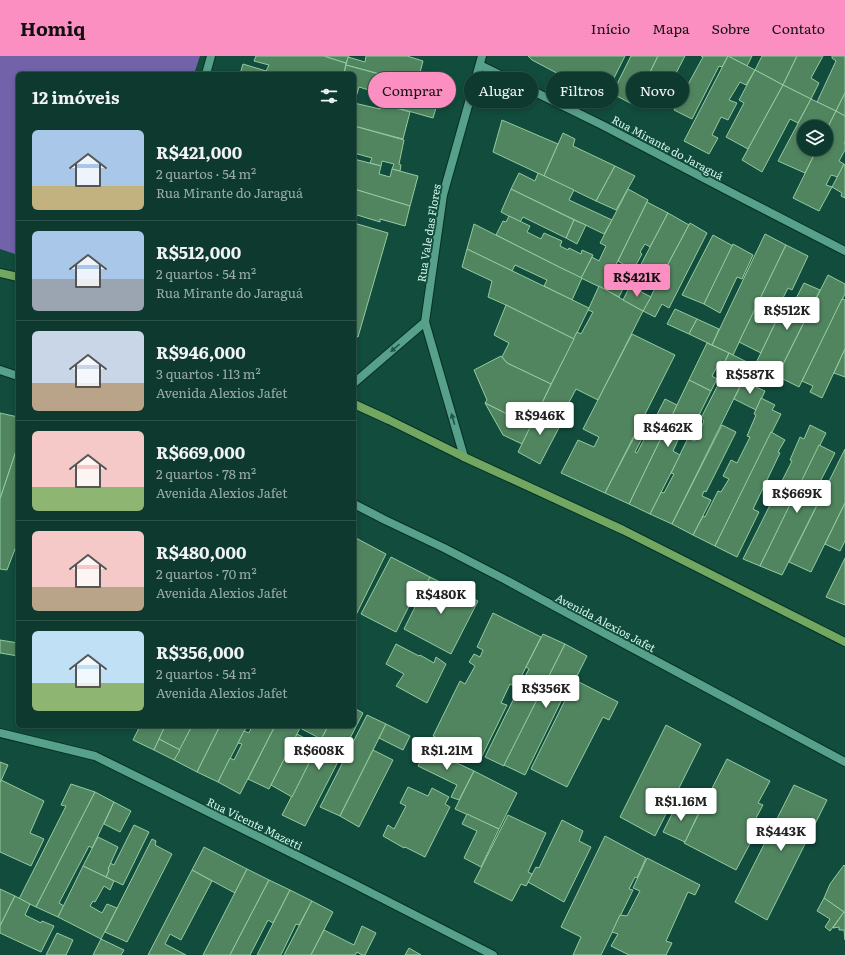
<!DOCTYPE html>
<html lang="pt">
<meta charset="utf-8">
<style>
:root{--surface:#0d392e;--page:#1b443a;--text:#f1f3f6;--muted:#9aacaa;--line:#2d534a;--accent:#fc8fc1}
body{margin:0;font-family:Literata,serif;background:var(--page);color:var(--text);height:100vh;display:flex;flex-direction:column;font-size:15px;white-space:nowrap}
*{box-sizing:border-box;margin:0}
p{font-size:13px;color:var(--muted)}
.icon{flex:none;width:22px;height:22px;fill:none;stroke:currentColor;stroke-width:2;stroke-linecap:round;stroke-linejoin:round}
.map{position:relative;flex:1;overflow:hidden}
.details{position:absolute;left:16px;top:16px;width:340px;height:656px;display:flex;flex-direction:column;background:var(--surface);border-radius:6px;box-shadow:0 2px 6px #0003,0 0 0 1px var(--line)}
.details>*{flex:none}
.banner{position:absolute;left:368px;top:16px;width:380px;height:36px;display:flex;gap:8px}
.controls{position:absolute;left:797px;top:64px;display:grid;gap:8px}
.controls a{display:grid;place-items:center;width:36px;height:36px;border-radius:50%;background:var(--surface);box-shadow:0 2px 6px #0003,0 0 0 1px var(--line);font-size:20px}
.price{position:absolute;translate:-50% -34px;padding:0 9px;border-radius:4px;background:#fff;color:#222;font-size:13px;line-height:26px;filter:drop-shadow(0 1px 2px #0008)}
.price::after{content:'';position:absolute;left:50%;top:24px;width:12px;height:9px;margin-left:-6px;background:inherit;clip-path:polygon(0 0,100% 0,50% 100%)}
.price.current{background:var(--accent);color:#111}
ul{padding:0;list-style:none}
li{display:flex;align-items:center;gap:12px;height:100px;padding:0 16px}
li+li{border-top:1px solid var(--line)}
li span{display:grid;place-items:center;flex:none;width:112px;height:80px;border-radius:6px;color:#555}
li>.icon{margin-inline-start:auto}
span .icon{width:48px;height:48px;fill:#fffc;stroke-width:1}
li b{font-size:17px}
h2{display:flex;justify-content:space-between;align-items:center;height:48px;padding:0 16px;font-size:17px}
.chip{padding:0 14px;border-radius:18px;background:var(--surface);box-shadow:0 2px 6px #0003,0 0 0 1px var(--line);font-size:14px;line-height:36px}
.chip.current{background:var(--accent);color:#111}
header{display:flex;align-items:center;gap:24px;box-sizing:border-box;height:56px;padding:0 20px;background:var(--accent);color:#111}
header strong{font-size:19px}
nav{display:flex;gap:22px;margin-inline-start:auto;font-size:14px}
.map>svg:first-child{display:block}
</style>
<header>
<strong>Homiq</strong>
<nav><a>Início</a><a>Mapa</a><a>Sobre</a><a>Contato</a></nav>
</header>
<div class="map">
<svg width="845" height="899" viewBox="0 0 845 899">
<rect width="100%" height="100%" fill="#114c3d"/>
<path fill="#7162a9" d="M0,0H200L194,18H18V199L0,193Z"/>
<g fill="#51855f" stroke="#94cba1">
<path d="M256,0H324L346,7L344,18H298L291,16L290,18H274L266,15L269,9L254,5Z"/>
<path d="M327,0H349L346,7L327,1Z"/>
<path d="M366,0H407L423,5L417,28L346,9L348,1L365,6Z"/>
<path d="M528,0H625L604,42L532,4Z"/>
<path d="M631,0H658L634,49L607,35L610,30L614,34Z"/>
<path d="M658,0H685L660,48L640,37Z"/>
<path d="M701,0H728L722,11L719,10L692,63L674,54L703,1Z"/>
<path d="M728,0H752L747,10Z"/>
<path d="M728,0L755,14L746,29L740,26L729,44L737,47L728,64L721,61L712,79L718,82L709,98L684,85Z"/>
<path d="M762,0H797L783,29L755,14Z"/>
<path d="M797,0H823L811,22L819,27L811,43L783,29Z"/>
<path d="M832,0H845V37L836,55L817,46L836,5L832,2Z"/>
<path d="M243,8L266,15L272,17V18H240Z"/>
<path d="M346,9L441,35L433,62L380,47L382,38L359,31L356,41L354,40V18H344Z"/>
<path d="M755,14L783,29L748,93L726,81L744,47L739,44Z"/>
<path d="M783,29L811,43L798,67L790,63L762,116L742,104Z"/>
<path d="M845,37V60L836,55Z"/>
<path d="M811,43L836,55L826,75V71H804V93H817L805,117L778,105Z"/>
<path d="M354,47L380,53L381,48L410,56L403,83L354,70Z"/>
<path d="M836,55L845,60V85L844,87H845V94L839,105L844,108L838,121L831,119L826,129L832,131L819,155L793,142L817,93H826V75Z"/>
<path d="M502,64L558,88L544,120L493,96Z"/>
<path d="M354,70L404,84L399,108L401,109L400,115L392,113L394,108L382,105L381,110L370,107L372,102L354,97Z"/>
<path d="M563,77L575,83L573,90L615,110L596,145L544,120Z"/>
<path d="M354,103L381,110L379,118L390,121L392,113L418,120L410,150L354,133Z"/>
<path d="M844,108L845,109V142L841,140L842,137L832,131Z"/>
<path d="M615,110L635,120L616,154L596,145Z"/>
<path d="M519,117L535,125L538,117L574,134L569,144L612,164L604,178L511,133Z"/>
<path d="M354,133L410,150L405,170L380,163V166L354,158Z"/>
<path d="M511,133L574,164L566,182L523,161L520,166L501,156Z"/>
<path d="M628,133L648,144L604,233L581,222L592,201L599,205L606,190L600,187Z"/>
<path d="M647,146L668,157L650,191L645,188L640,196L642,198L633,214L618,205Z"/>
<path d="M668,157L689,169L659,225L638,214Z"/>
<path d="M509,160L530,170L527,176L541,183L544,177L562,185L560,190L568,194L569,192L581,198L582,194L593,199L581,222L559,211L496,179L503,165L506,166Z"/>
<path d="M574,164L586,169L577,188L566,182Z"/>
<path d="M354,167L388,177L358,281L354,280Z"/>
<path d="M690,167L707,177L669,252L662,248L655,261L643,255Z"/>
<path d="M474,168L559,211L582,222L572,244L544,230L547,224L515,209L512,215L467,193Z"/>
<path d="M765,178L786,189L733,299L712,289Z"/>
<path d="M713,179L733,190L704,248L682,239Z"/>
<path d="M733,188L753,199L742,223L737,221L720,257L704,248Z"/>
<path d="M786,189L808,200L792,234L788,232L779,250L783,251L761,297L739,286Z"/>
<path d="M467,193L589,252L574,283L506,249L488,241L492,225L462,211Z"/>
<path d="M828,219L845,228V238L799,331L777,320Z"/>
<path d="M612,223L624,231L619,241L606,234Z"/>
<path d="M804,227L820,234L777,320L755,309L783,251L790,254Z"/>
<path d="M599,230L643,255L598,344L576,333L566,352L558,347L555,354L542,347L577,276L581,278L593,256L588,254Z"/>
<path d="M630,230L651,241L643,255L623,244Z"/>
<path d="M842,243L845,244V293L822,342L810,336L813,330L802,325Z"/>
<path d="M506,249L574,283L551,328L507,307L502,301L509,287L494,279Z"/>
<path d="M675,253L697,263L689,278L667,268Z"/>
<path d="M697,263L719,273L712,289L689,278Z"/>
<path d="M632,278L675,299L605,437L561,417L578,384L594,391L599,381L583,373Z"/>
<path d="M707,287L729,297L724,307L720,305L712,320L717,323L711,335L689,324Z"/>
<path d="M845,293V321L834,317Z"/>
<path d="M729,297L751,308L672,468L650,458L661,436L664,437L674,418L671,417L688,382L695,385L704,365L701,362L722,321L719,319Z"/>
<path d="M501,300L507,307L551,328L531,370L485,347L487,344L474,314Z"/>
<path d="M689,324L711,335L697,363L689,360L673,395L680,399L650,458L629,448Z"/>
<path d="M743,325L765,335L756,354L734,343Z"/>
<path d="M761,342L775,349L772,354L781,358L715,490L693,479L703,460L705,461L718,435L721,436L729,423L723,420L731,404L737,407L750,381L747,380L756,359L754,358Z"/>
<path d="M665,343L677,349L629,448L605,437L640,370L647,373L635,396L637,397Z"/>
<path d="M485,347L531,370L522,388L503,379Z"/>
<path d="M540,351L563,364L540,408L518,396Z"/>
<path d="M0,357L18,361V389L0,443Z"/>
<path d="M722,369L736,376L706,436L704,435L702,440L711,444L693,479L672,468Z"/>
<path d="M810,369L826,377L760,510L743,503L792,405L790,404L800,381L804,383Z"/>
<path d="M771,376L785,384L778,396L780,397L753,453L759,456L737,501L715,490Z"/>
<path d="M18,389V485L7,514L0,513V443Z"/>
<path d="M819,389L835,397L811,443L818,447L782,519L760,510Z"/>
<path d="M845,393V447L811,516L789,506Z"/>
<path d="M845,447V485L840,495L825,488Z"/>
<path d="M354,481L386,498L354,563Z"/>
<path d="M391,501L430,521L417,547L412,544L396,576L361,558Z"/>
<path d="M845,502V549L826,541Z"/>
<path d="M430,521L478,545L451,598L404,573Z"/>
<path d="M493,557L541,581L516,631L510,628L501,647L507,649L480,704L433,680L460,625L465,628L475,610L469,606L474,598L480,601L483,594L477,591Z"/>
<path d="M543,578L565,588L504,710L485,701L524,622L529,613L526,611Z"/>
<path d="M0,584L18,587V600L0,597Z"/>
<path d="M396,588L419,600L420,599L434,607L436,601L446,608L427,647L396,630L404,618L386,608Z"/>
<path d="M565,588L587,600L568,638L565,637L525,719L504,709Z"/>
<path d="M575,624L618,646L609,664L603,661L567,731L531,713Z"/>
<path d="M354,652L363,657L305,770L282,759L328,670H354Z"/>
<path d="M367,659L386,668L340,760L320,751Z"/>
<path d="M386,668L410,680L403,694L379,682Z"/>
<path d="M666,669L701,688L655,780L620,761Z"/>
<path d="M140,670H165L154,694L133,684Z"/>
<path d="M165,670H192L180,694L159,683Z"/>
<path d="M192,670H220L197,716L174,704Z"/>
<path d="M220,670H247L218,726L197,716Z"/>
<path d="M252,670H275L240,738L218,726L230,702L234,704L242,688L238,687L244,675L249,677Z"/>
<path d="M275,670H301L269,733L248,723Z"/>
<path d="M301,670H328L321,683L300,672Z"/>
<path d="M297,678L318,689L292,741L271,729Z"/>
<path d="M159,683L180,694L174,704L154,694Z"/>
<path d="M427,693L474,715L459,744L451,741L457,729L418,710Z"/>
<path d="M373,694L393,704L359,771L340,760Z"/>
<path d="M727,703L770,725L758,747L763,749L747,779L753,782L736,814L684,787Z"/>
<path d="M0,706L8,709L0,727Z"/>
<path d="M474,715L517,737L499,773L455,753Z"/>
<path d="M1,724L44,745L30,777L44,783L31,810L0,796V727Z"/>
<path d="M71,728L95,736L36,851L19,843L66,750L61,749Z"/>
<path d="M794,729L827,744L767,864L735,846Z"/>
<path d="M408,731L428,740L432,732L449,741L445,748L450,751L425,801L405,791L404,792L383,780L388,769L394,773L406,750L400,747Z"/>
<path d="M95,736L114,746L92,792L89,790L59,847L64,850L58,861L36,851Z"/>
<path d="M114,746L131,755L120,776L104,768Z"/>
<path d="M678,746L699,756L685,786L663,776Z"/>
<path d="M467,758L499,773L481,811L464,802L477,775L462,768Z"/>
<path d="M508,759L546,777L528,816L532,818V820L526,830L521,828L512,845L474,826Z"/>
<path d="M562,764L583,775L579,785L591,791L564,846L528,826L536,811L539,812Z"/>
<path d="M134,769L149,776L123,829L106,821L109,814L108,813L110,807L114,809Z"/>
<path d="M605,780L646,802L637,822L635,821L629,833L633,834L601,899H573L581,881L561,871Z"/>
<path d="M98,781L118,791L108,813L109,814L106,821L83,810Z"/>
<path d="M152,783L156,785L155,789L172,798L127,886L105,876Z"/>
<path d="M204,791L247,813L235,837L192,814Z"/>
<path d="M647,802L649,803L700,829L695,839L688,836L666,885L672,887L666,899H629L611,890L618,878L612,876L620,859L627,860L640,835L633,832Z"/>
<path d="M844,809L845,810V854L844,856L824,842L830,828Z"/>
<path d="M83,810L114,825L110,834L104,830L95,846L93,845L90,850L102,857L107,848L117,852L101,883L58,861Z"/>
<path d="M247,813L269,824L230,899H203Z"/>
<path d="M192,814L212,825L181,884L170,878L165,888L186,899H148Z"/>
<path d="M269,824L290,834L273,867L268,864L250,899H230Z"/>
<path d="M0,833L15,840L0,870Z"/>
<path d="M290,834L312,845L299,869L296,868L281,899H257Z"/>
<path d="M15,840L30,848L25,859L41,867L42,865L54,870L41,896L0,877V870Z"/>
<path d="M824,842L844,856L830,875L825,871L830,863L817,855Z"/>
<path d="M312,845L333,856L311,899H284Z"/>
<path d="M844,856L845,857V884L844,874H839V871L833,872Z"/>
<path d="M362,870L376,877L365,899H362L357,896L355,899H311L324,874L354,889Z"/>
<path d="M57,877L73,884L66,899H46Z"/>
<path d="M101,883L124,894L121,899H93Z"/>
<path d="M409,892L421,899H405Z"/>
</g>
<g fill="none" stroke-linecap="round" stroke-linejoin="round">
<defs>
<g id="street">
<path d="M480,9L602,69L738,140L845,195"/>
<path d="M206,18L211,0"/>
<path d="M0,314L18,320"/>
<path d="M354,327L425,266"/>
<path d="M464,401L425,266L443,139L482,0"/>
<path d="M354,448L385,464L444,492L504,523L591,570L845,706"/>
<path d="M0,677L95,700L350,826L493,899"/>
</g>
<g id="secondary">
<path d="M0,217L18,221"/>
<path d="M354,348L389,364L464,401L623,474L845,586"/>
</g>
</defs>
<use href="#street" stroke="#063025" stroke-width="10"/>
<use href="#secondary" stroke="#063025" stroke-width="10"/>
<use href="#street" stroke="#57a08a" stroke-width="8"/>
<use href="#secondary" stroke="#72a761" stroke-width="8"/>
</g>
<defs><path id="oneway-solid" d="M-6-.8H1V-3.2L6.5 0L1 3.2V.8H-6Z"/></defs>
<g fill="#1c5949">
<use href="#oneway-solid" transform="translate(395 292) rotate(139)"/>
<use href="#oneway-solid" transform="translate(453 363) rotate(-106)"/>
</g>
<g text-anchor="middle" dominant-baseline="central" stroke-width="4" stroke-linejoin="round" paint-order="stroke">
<g font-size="11" fill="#d4f7ea" stroke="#114c3d">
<text transform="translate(668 91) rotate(28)">Rua Mirante do Jaraguá</text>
<text transform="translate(428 177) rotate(-81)">Rua Vale das Flores</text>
<text transform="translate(606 566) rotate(28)">Avenida Alexios Jafet</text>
<text transform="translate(255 767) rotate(26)">Rua Vicente Mazetti</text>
</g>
</g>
</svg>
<div class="controls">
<a><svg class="icon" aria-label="layers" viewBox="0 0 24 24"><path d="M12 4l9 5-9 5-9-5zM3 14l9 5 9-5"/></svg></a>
</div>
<b class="price current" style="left:637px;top:242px">R$421K</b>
<b class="price" style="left:787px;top:275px">R$512K</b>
<b class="price" style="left:750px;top:339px">R$587K</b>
<b class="price" style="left:540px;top:380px">R$946K</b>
<b class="price" style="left:668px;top:392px">R$462K</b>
<b class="price" style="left:797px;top:458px">R$669K</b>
<b class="price" style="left:441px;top:559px">R$480K</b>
<b class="price" style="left:546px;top:653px">R$356K</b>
<b class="price" style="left:319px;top:715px">R$608K</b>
<b class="price" style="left:447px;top:715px">R$1.21M</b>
<b class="price" style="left:681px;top:766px">R$1.16M</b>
<b class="price" style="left:781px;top:796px">R$443K</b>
<div class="banner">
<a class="chip current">Comprar</a>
<a class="chip">Alugar</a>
<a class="chip">Filtros</a>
<a class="chip">Novo</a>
</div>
<section class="details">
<h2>12 imóveis<svg class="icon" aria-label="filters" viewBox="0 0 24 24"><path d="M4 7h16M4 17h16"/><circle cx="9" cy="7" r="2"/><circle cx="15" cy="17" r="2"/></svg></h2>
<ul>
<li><span style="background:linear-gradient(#a9c7e8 70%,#c2b280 0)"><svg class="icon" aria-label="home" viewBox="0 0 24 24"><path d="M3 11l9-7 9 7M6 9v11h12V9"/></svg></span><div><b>R$421,000</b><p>2 quartos · 54 m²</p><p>Rua Mirante do Jaraguá</p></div></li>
<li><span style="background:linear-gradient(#a9c7e8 60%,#9aa5b1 0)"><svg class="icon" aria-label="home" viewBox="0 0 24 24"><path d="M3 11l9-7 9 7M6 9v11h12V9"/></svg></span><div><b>R$512,000</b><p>2 quartos · 54 m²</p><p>Rua Mirante do Jaraguá</p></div></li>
<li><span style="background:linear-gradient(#c9d6e8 65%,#b9a48a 0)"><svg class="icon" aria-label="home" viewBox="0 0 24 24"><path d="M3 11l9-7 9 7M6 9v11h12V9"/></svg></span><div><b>R$946,000</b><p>3 quartos · 113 m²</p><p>Avenida Alexios Jafet</p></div></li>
<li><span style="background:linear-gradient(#f6c9c9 70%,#8fb573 0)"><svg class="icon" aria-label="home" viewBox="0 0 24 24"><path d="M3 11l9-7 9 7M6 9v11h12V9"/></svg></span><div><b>R$669,000</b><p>2 quartos · 78 m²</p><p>Avenida Alexios Jafet</p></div></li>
<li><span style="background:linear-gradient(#f6c9c9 70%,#b9a48a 0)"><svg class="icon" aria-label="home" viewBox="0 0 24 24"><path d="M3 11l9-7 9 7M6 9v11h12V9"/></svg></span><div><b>R$480,000</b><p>2 quartos · 70 m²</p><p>Avenida Alexios Jafet</p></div></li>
<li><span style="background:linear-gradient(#bfe0f5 65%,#8fb573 0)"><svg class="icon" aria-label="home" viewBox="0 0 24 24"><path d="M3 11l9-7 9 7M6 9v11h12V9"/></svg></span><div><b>R$356,000</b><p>2 quartos · 54 m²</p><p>Avenida Alexios Jafet</p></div></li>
</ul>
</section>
</div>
